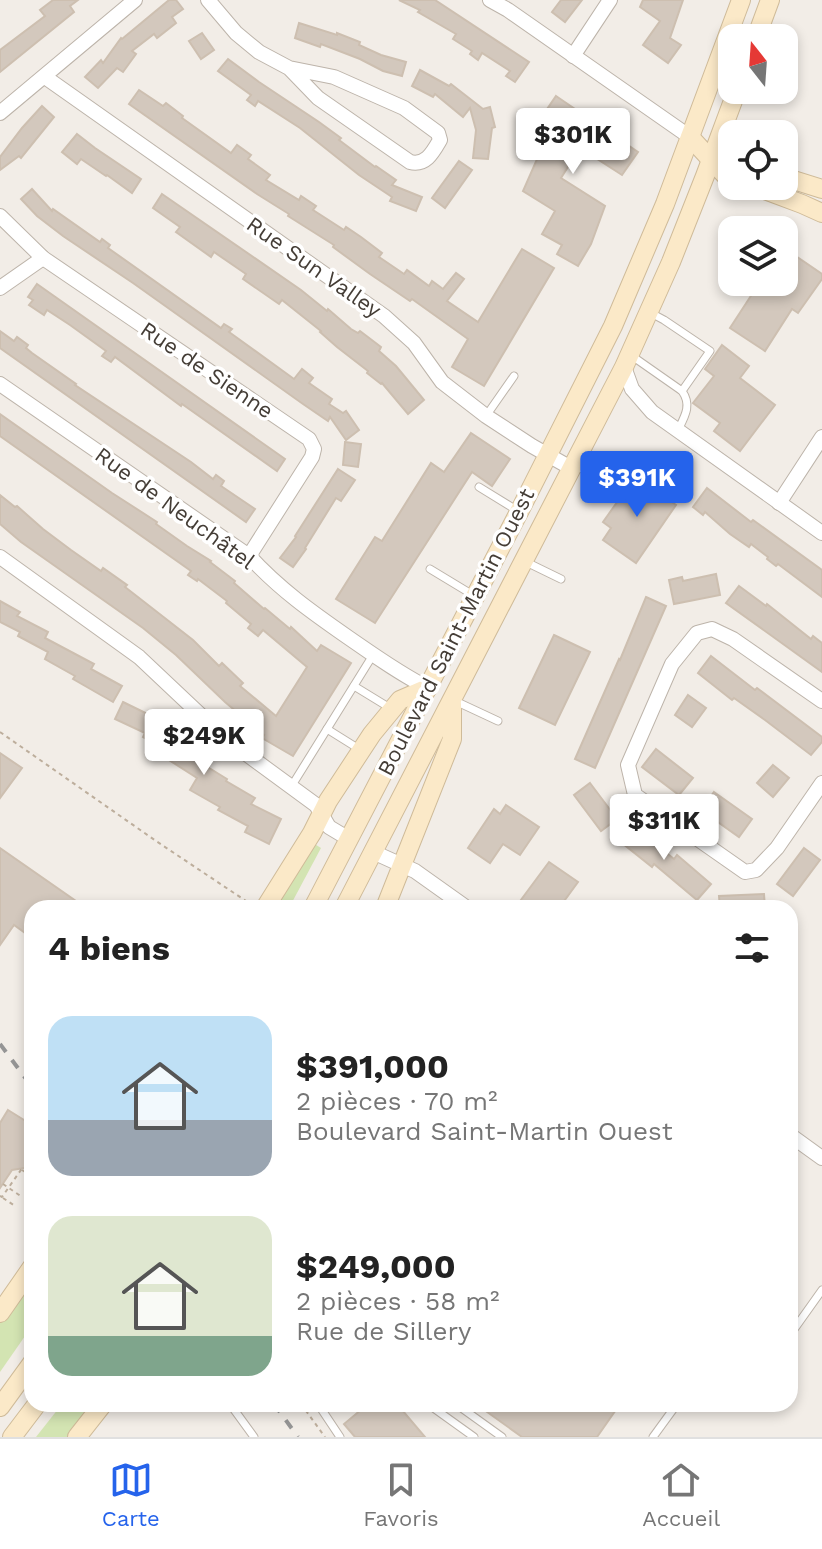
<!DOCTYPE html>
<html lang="fr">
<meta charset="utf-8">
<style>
:root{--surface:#fff;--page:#f6f6f6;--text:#222;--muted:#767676;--line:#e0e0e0;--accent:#2563eb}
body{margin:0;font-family:"Work Sans",sans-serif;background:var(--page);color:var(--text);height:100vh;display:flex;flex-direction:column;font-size:30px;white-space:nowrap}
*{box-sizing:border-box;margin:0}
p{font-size:26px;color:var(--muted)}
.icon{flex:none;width:44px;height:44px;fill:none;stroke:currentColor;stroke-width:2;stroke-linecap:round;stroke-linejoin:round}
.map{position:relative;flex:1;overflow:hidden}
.side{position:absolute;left:24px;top:900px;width:774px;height:512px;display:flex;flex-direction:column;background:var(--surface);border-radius:24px;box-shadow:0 4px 12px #0003}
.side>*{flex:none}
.needle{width:52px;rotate:343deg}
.controls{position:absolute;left:718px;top:24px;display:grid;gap:16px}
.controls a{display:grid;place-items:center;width:80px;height:80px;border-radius:16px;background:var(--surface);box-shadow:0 4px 12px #0003;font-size:40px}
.price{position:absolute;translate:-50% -68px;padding:0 18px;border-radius:8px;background:#fff;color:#222;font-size:26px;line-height:52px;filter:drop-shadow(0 2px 4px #0008)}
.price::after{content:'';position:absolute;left:50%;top:48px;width:24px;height:18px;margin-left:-12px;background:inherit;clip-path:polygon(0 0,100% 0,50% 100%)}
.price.on{background:var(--accent);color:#fff}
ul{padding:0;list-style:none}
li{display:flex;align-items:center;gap:24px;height:200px;padding:0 24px}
li span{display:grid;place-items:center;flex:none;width:224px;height:160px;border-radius:24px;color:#555}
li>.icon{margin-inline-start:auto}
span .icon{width:96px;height:96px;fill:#fffc;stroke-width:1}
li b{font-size:34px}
h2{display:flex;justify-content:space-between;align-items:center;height:96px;padding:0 24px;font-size:34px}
.tab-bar{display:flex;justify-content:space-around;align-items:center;height:112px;border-top:2px solid var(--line);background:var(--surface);font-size:22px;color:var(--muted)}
.tab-bar a{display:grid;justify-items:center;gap:4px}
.tab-bar .on{color:var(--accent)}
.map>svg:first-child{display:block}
</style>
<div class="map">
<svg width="822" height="1437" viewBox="0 0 822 1437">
<rect width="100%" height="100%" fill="#f2ede7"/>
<g fill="#d3e4b2">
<path d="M313,843L321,848L289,908H273Z"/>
<path d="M32,1275V1326L0,1372V1321Z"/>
<path d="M62,1404H92L67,1437H36Z"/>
</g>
<g fill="#d3c8bd" stroke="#cdbfb0" stroke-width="2">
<path d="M53,0H78L70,6L74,12L0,72V50L45,16L40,10Z"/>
<path d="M169,0H176L183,9L172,17L176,23L157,38L154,34L132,51L136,54L123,72L117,68L98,88L85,77L101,60L103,63L121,38L122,39Z"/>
<path d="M399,0H435L529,62L515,82L506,76L510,71L482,53L478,60L470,54L472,51L453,39L456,34L418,12L420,10Z"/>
<path d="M561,0H582L565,22L552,12Z"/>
<path d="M643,0H683L670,38L681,45L668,63L643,45L660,21L640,7Z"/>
<path d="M299,23L337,35V33L360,42L359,45L381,55L406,62L402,76L383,71L360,59L321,44L320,47L295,38Z"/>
<path d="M202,33L214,50L201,59L189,41Z"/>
<path d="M228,59L259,82L319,122L341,138L339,140L375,167L376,166L396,180L392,185L422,197L416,211L390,201L392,197L359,175L300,128L258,101L255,106L247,100L251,95L218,71Z"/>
<path d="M420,70L449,86L451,84L483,109L490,107L495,127L492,128L488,159L473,158L476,130L470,108L463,117L435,94L433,97L412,86Z"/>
<path d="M139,90L163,106L166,103L183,116L182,118L231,153L237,145L251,155L248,159L270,175L266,180L299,200L301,196L316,206L313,210L344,230L346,227L361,237L382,253L379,257L404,274L407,270L429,286L432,281L443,289L456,273L464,279L447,301L478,322L522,249L554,268L484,386L452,367L468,339L412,299L410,301L370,274L333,247L334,245L288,216L289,214L257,194L129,104Z"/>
<path d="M556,96L638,152L622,175L580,148L561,178L605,206L591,244L578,266L557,254L562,245L542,234L555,211L523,191L549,132L539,121Z"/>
<path d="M42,106L54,117L21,158L19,156L0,170V157L22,128Z"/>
<path d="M77,134L95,148L141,179L132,193L107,175L106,176L81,159L77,164L62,152Z"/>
<path d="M459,161L472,170L445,208L432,198Z"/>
<path d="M32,189L52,211L53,209L100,242L102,239L110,245L108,248L221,328L224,324L232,329L229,332L294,379L302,369L313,378L309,383L332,399L329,404L343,413L346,411L359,430L346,440L330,417L328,421L303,404L133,283L63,236L37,216L21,199Z"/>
<path d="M162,194L301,290L327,311L328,309L351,329L358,333L360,331L381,347L379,351L396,366L424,400L408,414L382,383L381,384L367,373L368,371L337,347L320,332L321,331L282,300L279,304L243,279L246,274L214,252L211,257L176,232L180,227L153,208Z"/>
<path d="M784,248L822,274V279L798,313L792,309L765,351L730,328L760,282H784Z"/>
<path d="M37,284L285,459L277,471L182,404L181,406L115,357L111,362L102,356L106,351L70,325L47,310L44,315L29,305L33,300L28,297Z"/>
<path d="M0,331L14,341L17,337L28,345L26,348L32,353L76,384L75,385L191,462L213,479L216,475L224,481L221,486L255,509L246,522L0,348Z"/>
<path d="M722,345L749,366L740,378L775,405L740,451L714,431L720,423L693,403L714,376L705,369Z"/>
<path d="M0,414L112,493L157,522L156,524L187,546L211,561L210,562L235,581L234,583L264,609L265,608L290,629L291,627L317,651L321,645L351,663L293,756L262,738L264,735L225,702L176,655L143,628L21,542L0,524V495L15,507L17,506L43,529L71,550L101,571L103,568L127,585L125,587L193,640L219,666L222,663L243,683L240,686L276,716L307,667L263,630L258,636L248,628L251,624L226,603L227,601L198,579L197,581L188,575L191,571L0,436Z"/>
<path d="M471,433L510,459L492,486L472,472L375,623L336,599L375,537L382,541L431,463L444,472Z"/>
<path d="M345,442L361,444L358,467L343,465Z"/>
<path d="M338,469L355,480L341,501L336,498L305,548L306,549L293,567L280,558L296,537L295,536Z"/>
<path d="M635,477L676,505L636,563L603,540L611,528L603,522Z"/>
<path d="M707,488L751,522L753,520L822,570V597L778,564L776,566L767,559L768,557L751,544L749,547L730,534L705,512L703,515L693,507Z"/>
<path d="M716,574L720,595L674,604L669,580L682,577L683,581Z"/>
<path d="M739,586L766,606L767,604L811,639L813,636L822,643V672L726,603Z"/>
<path d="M646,597L666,606L595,768L575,759L619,659L620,660Z"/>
<path d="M0,601L20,612L17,616L48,632L45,638L94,664L91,669L122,686L113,702L73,679L75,676L45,659L48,652L18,636L20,632L0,622Z"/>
<path d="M554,635L590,652L555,725L519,708Z"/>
<path d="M711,656L755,690L757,688L822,737V742L811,755L765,720L734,698L732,700L698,673Z"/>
<path d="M688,695L706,708L692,727L675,715Z"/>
<path d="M123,702L164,722L159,732L198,757L196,760L227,779L226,781L255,798L251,804L281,819L269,844L245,832L248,826L218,810L220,807L190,790L197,778L158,753L162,747L143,737L145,733L115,719Z"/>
<path d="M656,749L693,778L679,795L642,767Z"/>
<path d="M0,753L22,768L0,798Z"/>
<path d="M773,765L789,778L773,797L757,783Z"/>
<path d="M590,783L617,819L601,831L574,795Z"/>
<path d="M714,792L752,819L739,837L701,810Z"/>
<path d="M506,805L539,827L520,855L503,844L490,863L468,848L494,809L500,814Z"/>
<path d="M630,823L674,859L677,855L711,884L697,900L654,864L652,867L617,839Z"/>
<path d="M0,848L86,908H32V938L14,925L0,945Z"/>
<path d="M804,848L820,860L793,896L777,884Z"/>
<path d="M549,862L578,882L559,908H515Z"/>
<path d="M764,894L765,908H720L719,896Z"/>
<path d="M8,1110L32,1125V1173L24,1168L12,1170L0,1188V1123Z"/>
<path d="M368,1404H397L425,1437H355L344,1424Z"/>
<path d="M476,1404H620L597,1437H522Z"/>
</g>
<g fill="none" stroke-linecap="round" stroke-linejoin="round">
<defs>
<g id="lane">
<path d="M649,312L664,320L710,351L682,391"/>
<path d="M632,356L682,391C692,405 685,416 678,430"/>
<path d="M486,416L514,376"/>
<path d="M574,468L586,469L615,482"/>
<path d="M479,487L518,511"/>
<path d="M524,561L561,579"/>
<path d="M430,569L473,595"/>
<path d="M354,686L390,708"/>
<path d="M453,700L498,721"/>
<path d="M327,729L359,749"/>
<path d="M291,787L373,655"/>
<path d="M790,1335L822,1290"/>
<path d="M230,1404L254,1437"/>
<path d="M318,1404L340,1437"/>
<path d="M428,1404L474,1437"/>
<path d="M456,1404L502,1437"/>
<path d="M653,1437L677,1404"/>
</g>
<g id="street">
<path d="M208,0L236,33L259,52L289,68L334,77L404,108L438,133L440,140C433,152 426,166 410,162L318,98L289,68"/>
<path d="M490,0L508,10L690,137"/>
<path d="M573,56L610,0"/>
<path d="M45,77L384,316L414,343L442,382L486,416L532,446L571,468"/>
<path d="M0,113L135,0"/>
<path d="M0,216L43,258L309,439L314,449L312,457L249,556"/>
<path d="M0,288L43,258"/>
<path d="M624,367L632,389L652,412L822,533"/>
<path d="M0,384L249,556C279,589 313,613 349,638C375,656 400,674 428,688"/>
<path d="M779,503L822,437"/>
<path d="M0,557L139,657L226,739L316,805L329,827L349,839"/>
<path d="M822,701L733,639L712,629L697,633L672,664L628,765L635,795L745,872L756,870L777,848L822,783"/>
<path d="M373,852L415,871L467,908"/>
<path d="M790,1135L822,1158"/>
</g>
<g id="secondary">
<path d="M756,38L770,0"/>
<path d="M690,137L725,175L732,178"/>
<path d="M784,177L822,189"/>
<path d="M754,186L802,204L822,213"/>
<path d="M265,908L312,833L328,801L372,734L400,700L428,688"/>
<path d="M313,908L519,512L613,326L665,204L741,0"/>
<path d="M344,908L624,367L671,262L705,176L737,90"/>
<path d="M385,908L452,739V704"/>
<path d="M0,1313L32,1267"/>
<path d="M0,1407L32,1363"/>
<path d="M12,1437L37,1404"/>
<path d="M77,1437L103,1404"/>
</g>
</defs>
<use href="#lane" stroke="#bdb4aa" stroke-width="9"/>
<use href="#street" stroke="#bdb4aa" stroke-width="16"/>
<use href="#secondary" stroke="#cfbb99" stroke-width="20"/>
<g stroke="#bdae9c" stroke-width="2" stroke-dasharray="4 4" stroke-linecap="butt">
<path d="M0,732L156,841L249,903"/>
<path d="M22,1170L32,1176"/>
<path d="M3,1184L22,1197"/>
<path d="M0,1196L2,1197L23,1167"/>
<path d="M3,1198L15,1206"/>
<path d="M301,1404L325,1437"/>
</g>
<use href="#lane" stroke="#fff" stroke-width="7"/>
<use href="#street" stroke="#fff" stroke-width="14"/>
<use href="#secondary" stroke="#fbe9c8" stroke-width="18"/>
<g stroke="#959595" stroke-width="4" stroke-dasharray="10 10" stroke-linecap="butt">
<path d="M0,1044L32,1087"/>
<path d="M274,1404L298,1437"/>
</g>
</g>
<g text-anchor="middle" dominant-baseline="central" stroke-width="7" stroke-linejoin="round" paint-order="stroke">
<g font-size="22" fill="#443d36" stroke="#fff">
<text transform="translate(314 267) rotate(35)">Rue Sun Valley</text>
<text transform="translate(207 370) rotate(34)">Rue de Sienne</text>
<text transform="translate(175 508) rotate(36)">Rue de Neuchâtel</text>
<text transform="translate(456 632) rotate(-63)">Boulevard Saint-Martin Ouest</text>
</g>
</g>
</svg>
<div class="controls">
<a><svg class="needle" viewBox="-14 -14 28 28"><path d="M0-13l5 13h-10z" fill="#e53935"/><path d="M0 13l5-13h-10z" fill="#767676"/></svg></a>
<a><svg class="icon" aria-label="locate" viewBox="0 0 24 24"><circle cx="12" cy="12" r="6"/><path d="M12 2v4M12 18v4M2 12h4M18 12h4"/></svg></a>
<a><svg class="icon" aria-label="layers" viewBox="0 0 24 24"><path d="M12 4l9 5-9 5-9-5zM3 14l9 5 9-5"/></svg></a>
</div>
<b class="price" style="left:573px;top:176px">$301K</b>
<b class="price on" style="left:637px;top:519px">$391K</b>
<b class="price" style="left:204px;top:777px">$249K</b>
<b class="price" style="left:664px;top:862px">$311K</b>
<section class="side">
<h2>4 biens<svg class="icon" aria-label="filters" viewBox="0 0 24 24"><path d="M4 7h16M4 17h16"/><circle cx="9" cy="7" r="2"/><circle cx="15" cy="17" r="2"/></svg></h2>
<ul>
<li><span style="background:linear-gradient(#bfe0f5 65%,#9aa5b1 0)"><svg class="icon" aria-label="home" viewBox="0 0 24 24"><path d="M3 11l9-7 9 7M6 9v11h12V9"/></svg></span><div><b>$391,000</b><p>2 pièces · 70 m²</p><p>Boulevard Saint-Martin Ouest</p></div></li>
<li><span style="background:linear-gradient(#dfe7d0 75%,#7fa58c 0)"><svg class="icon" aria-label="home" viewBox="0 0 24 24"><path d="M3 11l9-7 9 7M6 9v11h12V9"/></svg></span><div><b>$249,000</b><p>2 pièces · 58 m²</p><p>Rue de Sillery</p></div></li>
</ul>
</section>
</div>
<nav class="tab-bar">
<a class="on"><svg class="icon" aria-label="map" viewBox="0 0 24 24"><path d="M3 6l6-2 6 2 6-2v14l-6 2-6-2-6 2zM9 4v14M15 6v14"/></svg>Carte</a>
<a><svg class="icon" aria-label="saved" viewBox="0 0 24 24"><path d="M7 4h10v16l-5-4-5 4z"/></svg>Favoris</a>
<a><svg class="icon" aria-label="home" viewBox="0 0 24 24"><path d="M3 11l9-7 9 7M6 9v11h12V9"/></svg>Accueil</a>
</nav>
